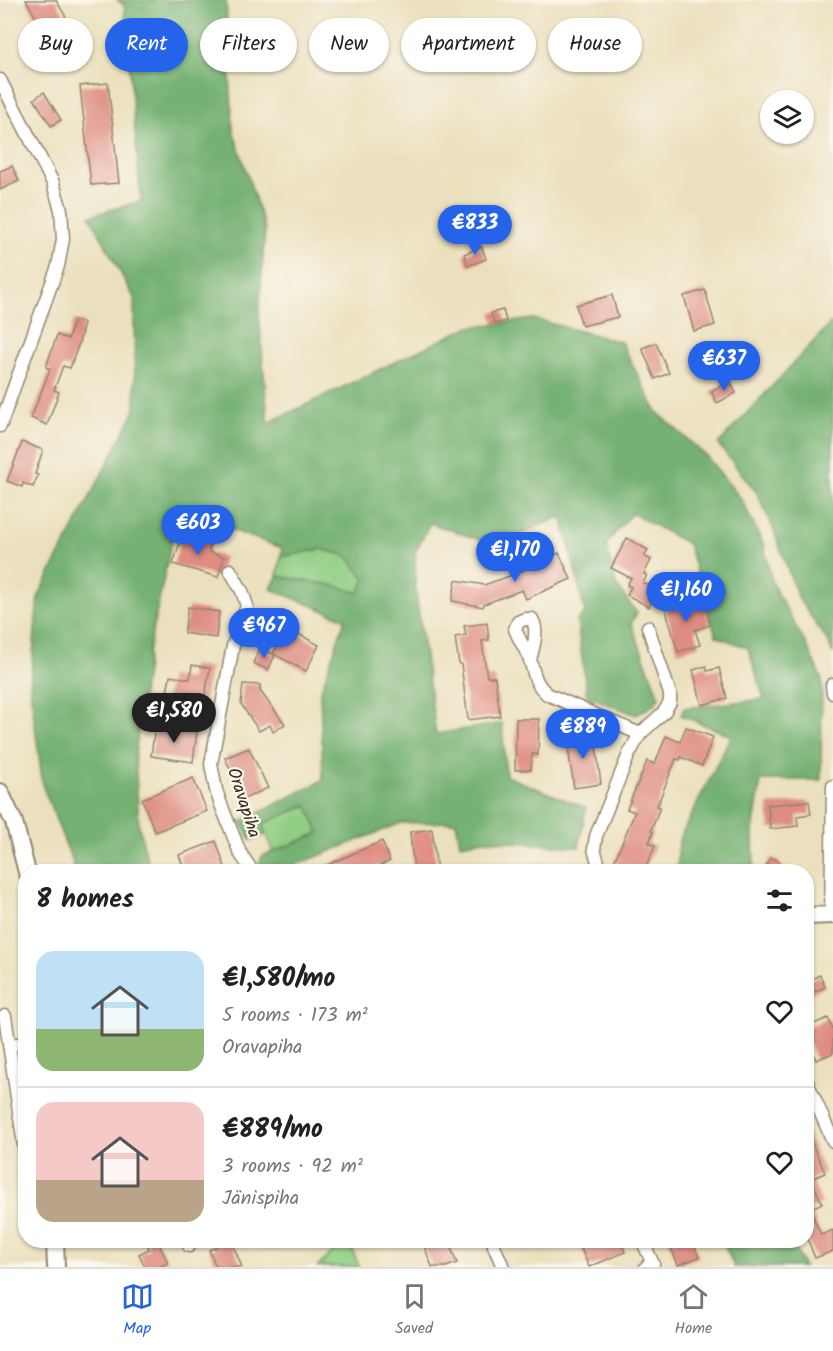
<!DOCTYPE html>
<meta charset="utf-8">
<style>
:root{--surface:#fff;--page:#f2f2f2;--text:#222;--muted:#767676;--line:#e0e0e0;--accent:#2563eb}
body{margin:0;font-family:Kalam,sans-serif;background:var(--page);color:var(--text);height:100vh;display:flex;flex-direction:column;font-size:22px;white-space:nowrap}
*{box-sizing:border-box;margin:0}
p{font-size:20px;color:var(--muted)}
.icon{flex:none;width:33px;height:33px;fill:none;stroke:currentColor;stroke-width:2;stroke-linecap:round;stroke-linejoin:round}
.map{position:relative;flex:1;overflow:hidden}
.drawer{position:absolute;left:18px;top:864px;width:796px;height:384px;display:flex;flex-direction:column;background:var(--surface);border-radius:24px;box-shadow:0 2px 4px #0004}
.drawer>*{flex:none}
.top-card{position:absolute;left:18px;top:18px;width:798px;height:54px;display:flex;gap:12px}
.fabs{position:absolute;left:760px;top:90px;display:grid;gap:12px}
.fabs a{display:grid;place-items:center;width:54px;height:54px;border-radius:50%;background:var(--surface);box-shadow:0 2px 4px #0004;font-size:30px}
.price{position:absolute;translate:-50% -51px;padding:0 14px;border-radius:21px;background:var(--accent);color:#fff;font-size:20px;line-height:39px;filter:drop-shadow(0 2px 3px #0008)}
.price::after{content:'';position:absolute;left:50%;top:36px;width:18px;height:14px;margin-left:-9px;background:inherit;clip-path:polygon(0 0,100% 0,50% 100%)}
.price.current{background:#222;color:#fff}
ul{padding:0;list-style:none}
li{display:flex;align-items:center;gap:18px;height:150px;padding:0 18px}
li+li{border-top:2px solid var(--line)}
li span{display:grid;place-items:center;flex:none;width:168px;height:120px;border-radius:18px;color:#555}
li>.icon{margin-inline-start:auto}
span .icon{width:72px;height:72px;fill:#fffc;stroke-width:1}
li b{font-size:26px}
h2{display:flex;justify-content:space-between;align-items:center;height:72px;padding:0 18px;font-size:26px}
.pill{padding:0 21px;border-radius:27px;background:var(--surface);box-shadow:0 2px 4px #0004;font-size:21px;line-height:54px}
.pill.current{background:var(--accent);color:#fff}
.dock{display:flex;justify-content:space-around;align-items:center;height:84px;border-top:2px solid var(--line);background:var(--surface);font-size:16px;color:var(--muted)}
.dock a{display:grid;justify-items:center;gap:3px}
.dock .current{color:var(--accent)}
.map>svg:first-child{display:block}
</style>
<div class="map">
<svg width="833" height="1267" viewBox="0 0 833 1267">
<rect width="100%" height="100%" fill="#fbf7ec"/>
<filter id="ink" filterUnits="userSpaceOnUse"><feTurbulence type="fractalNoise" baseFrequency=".0167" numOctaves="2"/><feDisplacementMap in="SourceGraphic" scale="12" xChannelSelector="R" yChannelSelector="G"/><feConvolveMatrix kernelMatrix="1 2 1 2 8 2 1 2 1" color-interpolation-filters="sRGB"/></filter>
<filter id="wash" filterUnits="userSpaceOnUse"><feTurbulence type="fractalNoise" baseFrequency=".008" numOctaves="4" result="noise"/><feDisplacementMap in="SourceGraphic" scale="24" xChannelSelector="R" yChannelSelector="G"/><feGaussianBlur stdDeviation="1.35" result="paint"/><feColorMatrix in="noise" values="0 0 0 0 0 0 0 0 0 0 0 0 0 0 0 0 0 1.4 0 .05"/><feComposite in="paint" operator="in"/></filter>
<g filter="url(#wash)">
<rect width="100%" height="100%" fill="#ebe0be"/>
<g fill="#90ce84" stroke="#667c51" stroke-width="1.5">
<path d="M321,549L347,556L365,579L359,593L332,585L277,576L281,557Z"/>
<path d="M307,805L319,833L274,852L262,824Z"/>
<path d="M350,1243L359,1267H318L332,1252Z"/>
</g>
<g fill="#74b172" stroke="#586e48" stroke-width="1.5">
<path d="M117,0H226L233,130L265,229L259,314L268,423L468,327L534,319L621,342L656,411L707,457L741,499L764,545L772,582L777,593L807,646L822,680L821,780H761L753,832L754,871H677L679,840L731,736L681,715L684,708L764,699L748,648L716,636L688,544L632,513L606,544L616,585L637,613L631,623L659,697L654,705L636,715L587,696L577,621L585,612L562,516L495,545L430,523L415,553V586L436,734L502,723L506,776L586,808L579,847L484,840L460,844L456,822L401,823L281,871H266L258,867L262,856L319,833L307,805L263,824L265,835L251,840L241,822L323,780L320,693L345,619L271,589L277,576L332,585L359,593L365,579L347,556L321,549L281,557L282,548L178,511L149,648L135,755L139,826L150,871H73V863L43,787L30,688L38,597L135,410L134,298L90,216L141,201L124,5Z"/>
<path d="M831,323H833V654L829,643L798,598L773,528L757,493L718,444Z"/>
<path d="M723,1241H792L804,1267H734Z"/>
</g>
<g id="blocks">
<g fill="#df8c82">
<path d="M26,0H56L83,47L60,60Z"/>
<path d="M108,83L119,183L91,185L80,86Z"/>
<path d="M44,92L61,120L51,126L34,99Z"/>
<path d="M12,166L19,181L0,190V171Z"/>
<path d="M482,247L486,259L468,266L464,254Z"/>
<path d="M705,290L715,325L694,331L684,296Z"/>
<path d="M612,295L618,317L582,326L576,305Z"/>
<path d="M503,310L506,321L495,324L491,313Z"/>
<path d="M74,320L84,323L79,343L70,368L63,366L54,390L59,392L47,425L31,418L50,369L46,367L57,335L68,339Z"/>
<path d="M656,343L669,373L655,379L642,348Z"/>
<path d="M730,381L736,393L717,403L711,391Z"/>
<path d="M22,442L43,450L35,474L38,475L33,487L23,483L22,487L7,481Z"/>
<path d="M183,534L211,543L209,552L224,557L218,577L173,564Z"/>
<path d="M627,538L648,550L644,556L651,560L644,574L647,575L643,583L658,591L649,607L627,595L631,587L627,585L631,578L611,568Z"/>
<path d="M559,553L571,579L526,599L522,590L484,604L483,607L452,601L456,580L484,585L515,574Z"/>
<path d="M686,598L690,611L705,606L710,625L695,630L700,645L678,652L664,604Z"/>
<path d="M188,607L219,612L216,638L184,633Z"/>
<path d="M487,623L489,640L482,641L487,677H495L500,716L468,720L461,664H459L455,637L466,635L464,626Z"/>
<path d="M287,628L319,645L306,671L273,654Z"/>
<path d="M260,648L275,655L268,670L253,663Z"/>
<path d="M192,665L210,668L203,706L166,699L170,676L190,679Z"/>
<path d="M706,666L707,671L719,668L727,698L702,705L693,670Z"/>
<path d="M243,684L260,685V691L285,724L273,732L270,725L259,731L241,704Z"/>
<path d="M516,719H539L538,755L532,754L531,770H515Z"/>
<path d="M155,725L197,731L193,762L151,756Z"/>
<path d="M686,727L713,737L702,766L681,757L680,760L676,759L657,806L660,807L651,831L653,832L649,843L655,846L644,872H639L614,862L635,812L627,809L647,761L655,764L666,736L680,742Z"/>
<path d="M588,731L591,747L596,746L601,784L574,788L566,734Z"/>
<path d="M249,748L268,788L244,799L225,758Z"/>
<path d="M193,778L207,811L155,832L142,799Z"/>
<path d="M809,801L811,814L797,816L798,826L770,829L768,805Z"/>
<path d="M432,829L437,872H414L410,832Z"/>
<path d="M216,841L225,867L213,872H185L179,855Z"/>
<path d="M382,841L390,861L365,872H311Z"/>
<path d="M771,858L777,860L786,872H762Z"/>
<path d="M820,975L825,987L807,995V981Z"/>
<path d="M828,1018L833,1030V1053L816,1060L807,1040V1027Z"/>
<path d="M807,1132L825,1173L811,1179L822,1203L810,1209L821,1235L833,1230V1251L815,1258L807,1238Z"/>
<path d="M146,1240H157L168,1263L158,1267H145L139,1254L149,1249Z"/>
<path d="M214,1240H231L242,1267H216L209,1250L217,1247Z"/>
<path d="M422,1240H448L457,1263L446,1267H432Z"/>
<path d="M589,1240H620L625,1252L589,1267L579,1244Z"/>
<path d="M668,1240H692L699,1257L678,1265Z"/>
</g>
</g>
</g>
<g filter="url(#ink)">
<use href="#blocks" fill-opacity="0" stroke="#93856e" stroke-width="1.5"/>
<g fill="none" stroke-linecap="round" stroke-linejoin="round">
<defs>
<g id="minor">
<path d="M0,80L53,183L61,210L63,239L58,266L0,426"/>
<path d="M230,570L242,591L247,606L233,646L211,764L216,790L220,802L240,853L253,872"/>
<path d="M530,660C533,648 539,631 532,619H525L518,622L515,629C519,640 526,649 530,660C535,675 534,682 547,694L640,734"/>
<path d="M832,685L833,693"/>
<path d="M601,872L594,849L596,836L629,754L640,734L664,712L670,702V694L648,627"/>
<path d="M831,915L833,786"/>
<path d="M5,1016L25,1152"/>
<path d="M9,1045L26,1043"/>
<path d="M807,1082L833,1141"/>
<path d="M187,1240L189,1246"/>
<path d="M642,1240L653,1264L646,1267"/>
<path d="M494,1246L503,1267"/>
</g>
<g id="tertiary">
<path d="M0,792L14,822L27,872"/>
<path d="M807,916L833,915"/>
<path d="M55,1240L56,1267"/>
</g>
</defs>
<use href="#minor" stroke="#93856e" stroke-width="15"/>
<use href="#tertiary" stroke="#93856e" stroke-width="20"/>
<use href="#minor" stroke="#fff" stroke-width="12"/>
<use href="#tertiary" stroke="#fff" stroke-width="16"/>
</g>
</g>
<g text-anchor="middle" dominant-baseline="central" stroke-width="4.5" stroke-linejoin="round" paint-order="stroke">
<g font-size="18" fill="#3b2a1e" stroke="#fbf7ec">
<text transform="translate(243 803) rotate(72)">Oravapiha</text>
</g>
</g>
</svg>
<div class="fabs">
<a><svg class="icon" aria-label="layers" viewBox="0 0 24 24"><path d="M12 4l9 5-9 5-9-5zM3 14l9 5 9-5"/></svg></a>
</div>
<b class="price" style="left:475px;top:256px">€833</b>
<b class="price" style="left:724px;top:392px">€637</b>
<b class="price" style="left:198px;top:556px">€603</b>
<b class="price" style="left:515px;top:583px">€1,170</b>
<b class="price" style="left:686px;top:623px">€1,160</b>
<b class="price" style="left:264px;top:659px">€967</b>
<b class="price current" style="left:174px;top:744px">€1,580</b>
<b class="price" style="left:583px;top:760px">€889</b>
<div class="top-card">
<a class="pill">Buy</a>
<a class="pill current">Rent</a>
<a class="pill">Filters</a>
<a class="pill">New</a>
<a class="pill">Apartment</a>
<a class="pill">House</a>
</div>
<section class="drawer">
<h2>8 homes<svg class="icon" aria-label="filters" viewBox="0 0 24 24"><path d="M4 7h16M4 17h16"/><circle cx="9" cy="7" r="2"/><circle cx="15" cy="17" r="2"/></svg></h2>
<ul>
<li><span style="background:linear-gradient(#bfe0f5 65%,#8fb573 0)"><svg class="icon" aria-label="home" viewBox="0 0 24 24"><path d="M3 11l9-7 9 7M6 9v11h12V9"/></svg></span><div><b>€1,580/mo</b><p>5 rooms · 173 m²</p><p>Oravapiha</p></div><svg class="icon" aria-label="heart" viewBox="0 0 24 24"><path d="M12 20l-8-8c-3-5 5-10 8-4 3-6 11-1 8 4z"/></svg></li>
<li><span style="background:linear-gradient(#f6c9c9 65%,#b9a48a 0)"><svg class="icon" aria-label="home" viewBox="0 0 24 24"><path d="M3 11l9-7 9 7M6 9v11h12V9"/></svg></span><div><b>€889/mo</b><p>3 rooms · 92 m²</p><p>Jänispiha</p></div><svg class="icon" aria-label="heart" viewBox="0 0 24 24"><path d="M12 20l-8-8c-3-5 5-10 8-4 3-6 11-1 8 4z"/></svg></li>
</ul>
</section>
</div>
<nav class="dock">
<a class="current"><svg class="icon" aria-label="map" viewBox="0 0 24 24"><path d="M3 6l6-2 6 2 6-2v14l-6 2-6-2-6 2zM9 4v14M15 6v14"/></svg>Map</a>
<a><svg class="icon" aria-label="saved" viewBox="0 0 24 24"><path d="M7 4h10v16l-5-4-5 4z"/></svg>Saved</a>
<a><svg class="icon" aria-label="home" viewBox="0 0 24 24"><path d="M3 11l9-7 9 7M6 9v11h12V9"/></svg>Home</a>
</nav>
